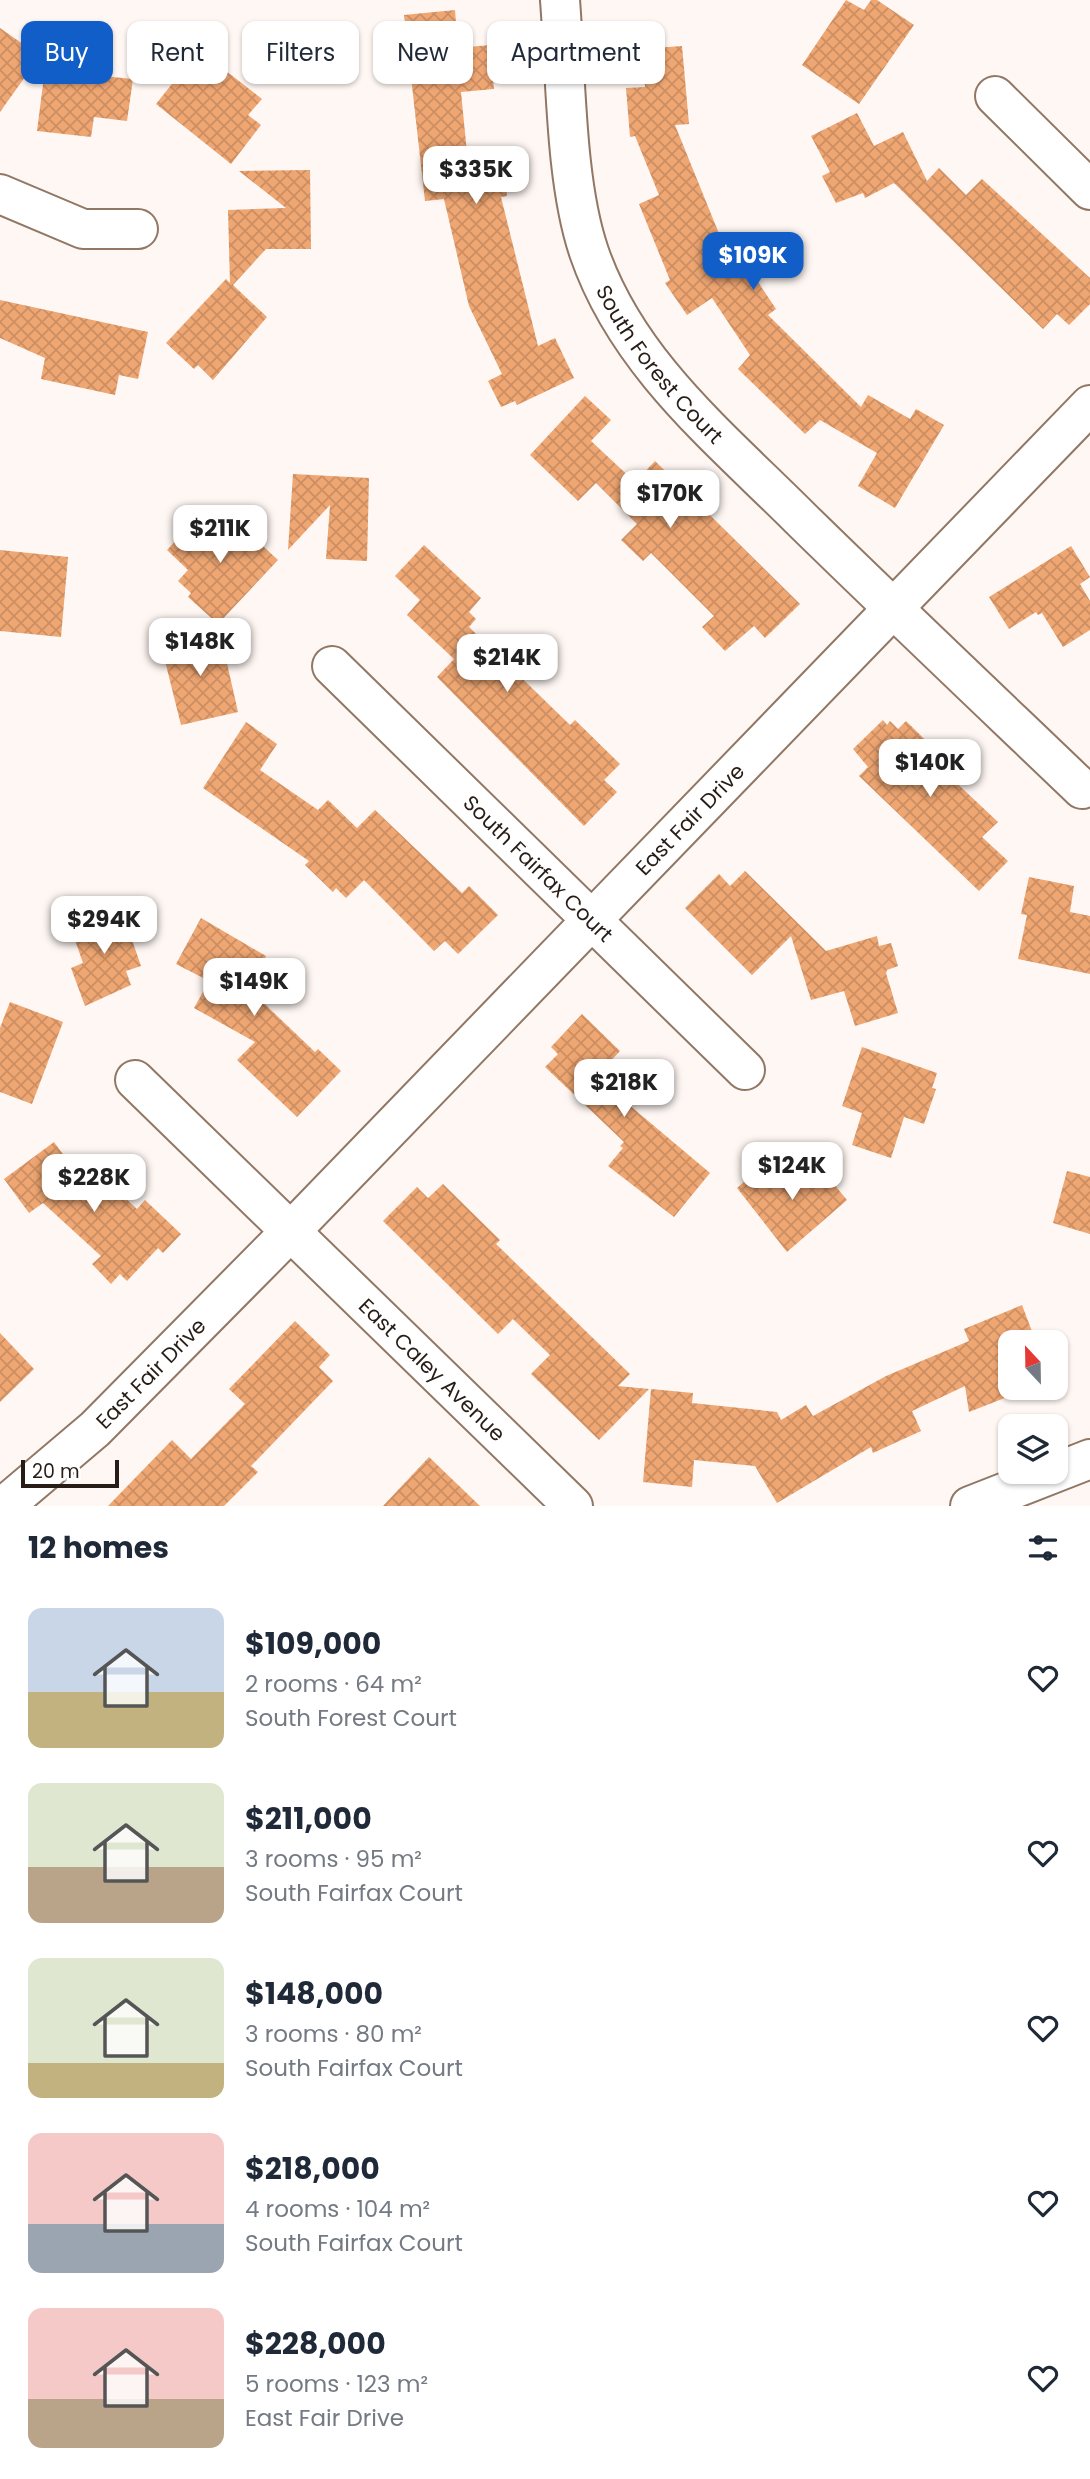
<!DOCTYPE html>
<meta charset="utf-8">
<style>
:root{--surface:#fff;--page:#f6f6f7;--text:#1f2937;--muted:#747a83;--accent:#125ec8}
body{margin:0;font-family:Poppins,sans-serif;background:var(--page);color:var(--text);height:100vh;display:flex;flex-direction:column;font-size:26px;white-space:nowrap}
*{box-sizing:border-box;margin:0}
p{font-size:23px;color:var(--muted)}
.icon{flex:none;width:38px;height:38px;fill:none;stroke:currentColor;stroke-width:2;stroke-linecap:round;stroke-linejoin:round}
.map{position:relative;height:1506px;overflow:hidden}
.side{display:flex;flex-direction:column;background:var(--surface);flex:1}
.side>*{flex:none}
.banner{position:absolute;left:21px;top:21px;width:700px;height:63px;display:flex;gap:14px}
.needle{width:46px;rotate:338deg}
.buttons{position:absolute;left:998px;top:1330px;display:grid;gap:14px}
.buttons a{display:grid;place-items:center;width:70px;height:70px;border-radius:14px;background:var(--surface);box-shadow:0 2px 5px #0004;font-size:35px}
.scale{position:absolute;left:21px;bottom:18px;width:98px;box-sizing:border-box;padding-left:7px;border:4px solid #281d16;border-top:0;font-size:19px;line-height:24px;white-space:nowrap;color:#281d16;-webkit-text-stroke:5px #fff;paint-order:stroke}
.price{position:absolute;translate:-50% -60px;padding:0 16px;border-radius:14px;background:#fff;color:#222;font-size:23px;line-height:46px;filter:drop-shadow(0 2px 4px #0008)}
.price::after{content:'';position:absolute;left:50%;top:42px;width:21px;height:16px;margin-left:-10px;background:inherit;clip-path:polygon(0 0,100% 0,50% 100%)}
.price.current{background:var(--accent);color:#fff}
ul{padding:0;list-style:none}
li{display:flex;align-items:center;gap:21px;height:175px;padding:0 28px}
li span{display:grid;place-items:center;flex:none;width:196px;height:140px;border-radius:14px;color:#555}
li>.icon{margin-inline-start:auto}
span .icon{width:84px;height:84px;fill:#fffc;stroke-width:1}
li b{font-size:30px}
h2{display:flex;justify-content:space-between;align-items:center;height:84px;padding:0 28px;font-size:30px}
.tag{padding:0 24px;border-radius:14px;background:var(--surface);box-shadow:0 2px 5px #0004;font-size:24px;line-height:63px}
.tag.current{background:var(--accent);color:#fff}
.map>svg:first-child{display:block}
</style>
<div class="map">
<svg width="1090" height="1506" viewBox="0 0 1090 1506">
<defs>
<pattern id="building-cross-hatch" width="8" height="8" patternUnits="userSpaceOnUse" patternTransform="scale(1.75)"><rect width="8" height="8" fill="#eea672"/><path d="M0 0l8 8M0 8l8-8" fill="none" stroke="#cc8e62"/></pattern>
</defs>
<rect width="100%" height="100%" fill="#fef7f3"/>
<g fill="url(#building-cross-hatch)">
<path d="M846,0L864,10L871,0H877L914,25L859,104L802,65Z"/>
<path d="M455,10L458,48L490,45L494,89L461,92L467,153L502,149L507,196L501,197L538,346L555,338L574,378L517,405L515,401L501,407L488,381L502,374L469,306L444,199L425,201L404,15Z"/>
<path d="M0,28L40,56L0,112Z"/>
<path d="M682,46L689,124L675,125L724,246L744,236L765,267L754,276L776,309L768,315L861,407L868,395L910,419L916,409L944,425L895,508L858,486L877,453L820,420L805,434L738,369L750,355L712,298L687,315L665,283L670,280L639,204L659,195L635,136L630,137L626,88L645,87L642,49Z"/>
<path d="M191,60L213,77L221,67L262,99L248,115L261,125L231,164L156,104Z"/>
<path d="M46,61L62,72L133,79L127,121L94,117L91,137L37,131Z"/>
<path d="M857,113L874,146L903,132L927,181L939,168L966,195L982,179L1090,278V304L1069,325L1057,314L1043,329L894,183L865,198L863,193L836,203L822,176L830,172L811,136Z"/>
<path d="M310,170L311,249H266L233,285L267,317L213,380L198,365L194,369L166,343L226,279L230,283L228,210L286,208L239,171Z"/>
<path d="M0,300L148,332L138,379L119,375L115,395L41,379L45,358L0,338Z"/>
<path d="M585,396L611,420L591,441L635,482L655,461L800,604L765,638L754,626L725,651L702,627L714,616L651,553L643,561L621,540L637,524L596,483L578,501L530,455Z"/>
<path d="M293,474L369,478L367,561L326,559L330,505L288,550Z"/>
<path d="M202,512L225,534L237,522L278,560L218,624L188,597L191,593L178,581L188,570L167,550Z"/>
<path d="M424,545L481,598L469,612L476,619L469,627L570,725L575,720L620,764L604,780L617,792L584,826L437,677L454,659L407,615L420,600L395,576Z"/>
<path d="M1071,546L1090,577L1080,584L1090,601V630L1063,647L1042,613L1038,615L1036,612L1009,629L989,597Z"/>
<path d="M0,550L68,557L61,637L0,631Z"/>
<path d="M220,632L238,712L181,725L161,645Z"/>
<path d="M883,720L887,725L890,721L898,729L906,721L953,767L947,774L998,822L982,837L1008,861L979,891L859,776L868,767L853,749Z"/>
<path d="M246,722L277,744L260,770L318,810L328,800L357,828L375,810L462,893L469,886L498,915L458,954L445,941L434,951L364,880L346,898L336,888L333,892L305,865L309,861L203,788Z"/>
<path d="M745,871L826,951L877,936L879,946L891,943L898,966L887,970L886,973L898,1013L855,1026L844,991L811,1000L791,936L752,975L685,908L719,874L730,886Z"/>
<path d="M1029,877L1074,886L1070,912L1090,916V974L1018,959L1027,915L1021,914Z"/>
<path d="M121,908L141,966L126,971L131,985L85,1006L71,968L83,963L70,926Z"/>
<path d="M201,918L266,956L251,991L315,1052L318,1049L341,1071L297,1117L237,1060L255,1042L194,1008L209,981L176,964Z"/>
<path d="M10,1002L63,1022L32,1104L0,1092V1028Z"/>
<path d="M582,1014L620,1051L606,1066L630,1090L622,1099L710,1173L674,1217L608,1166L623,1148L620,1146L624,1142L545,1067L558,1054L551,1047Z"/>
<path d="M862,1047L937,1073L932,1088L936,1089L924,1124L904,1117L891,1158L852,1145L862,1113L842,1106Z"/>
<path d="M54,1142L93,1195L107,1181L137,1209L145,1200L181,1234L163,1253L158,1248L127,1281L120,1274L111,1284L92,1264L101,1256L43,1203L29,1213L4,1179Z"/>
<path d="M767,1162L789,1188L817,1164L847,1200L787,1252L737,1188Z"/>
<path d="M1067,1171L1090,1177V1234L1053,1223Z"/>
<path d="M443,1184L500,1240L496,1244L630,1374L618,1386L649,1389L599,1440L531,1374L550,1355L513,1319L498,1334L383,1221L417,1187L428,1198Z"/>
<path d="M1022,1305L1036,1342H1010V1388H1030L969,1412L965,1386L912,1411L921,1431L873,1453L871,1447L777,1503L755,1466L694,1460L692,1487L643,1482L651,1389L693,1393L692,1403L777,1412L781,1420L806,1405L813,1416L886,1376L969,1341L964,1329Z"/>
<path d="M295,1321L330,1355L319,1367L333,1381L251,1466L258,1472L224,1506H108L172,1440L191,1459L245,1404L229,1389Z"/>
<path d="M0,1333L34,1369L0,1402Z"/>
<path d="M429,1457L480,1506H383Z"/>
</g>
<g fill="none" stroke-linecap="round" stroke-linejoin="round">
<defs>
<g id="street">
<path id="s1" d="M560,0C566,75 565,182 589,252C627,363 719,437 800,518C893,609 988,699 1082,789"/>
<path d="M995,96L1090,190"/>
<path d="M0,194L83,229H138"/>
<path id="s2" d="M332,666L745,1070"/>
<path id="s3" d="M135,1080L573,1506"/>
<path id="s4" d="M4,1506L95,1429L289,1233L1090,405"/>
<path d="M970,1506L1090,1459"/>
</g>
</defs>
<use href="#street" stroke="#917764" stroke-width="42"/>
<use href="#street" stroke="#fff" stroke-width="38"/>
</g>
<g text-anchor="middle" dominant-baseline="central" stroke-width="5" stroke-linejoin="round" paint-order="stroke">
<g font-size="21" fill="#281d16" stroke="#fff">
<text stroke="none"><textPath href="#s1" startOffset="388">South Forest Court</textPath></text>
<text stroke="none"><textPath href="#s4" startOffset="971">East Fair Drive</textPath></text>
<text stroke="none"><textPath href="#s2" startOffset="289">South Fairfax Court</textPath></text>
<text stroke="none"><textPath href="#s3" startOffset="415">East Caley Avenue</textPath></text>
<text stroke="none"><textPath href="#s4" startOffset="198">East Fair Drive</textPath></text>
</g>
</g>
</svg>
<div class="buttons">
<a><svg class="needle" viewBox="-14 -14 28 28"><path d="M0-13l5 13h-10z" fill="#e53935"/><path d="M0 13l5-13h-10z" fill="#747a83"/></svg></a>
<a><svg class="icon" aria-label="layers" viewBox="0 0 24 24"><path d="M12 4l9 5-9 5-9-5zM3 14l9 5 9-5"/></svg></a>
</div>
<div class="scale">20 m</div>
<b class="price" style="left:476px;top:206px">$335K</b>
<b class="price current" style="left:753px;top:292px">$109K</b>
<b class="price" style="left:670px;top:530px">$170K</b>
<b class="price" style="left:220px;top:565px">$211K</b>
<b class="price" style="left:200px;top:678px">$148K</b>
<b class="price" style="left:507px;top:694px">$214K</b>
<b class="price" style="left:930px;top:799px">$140K</b>
<b class="price" style="left:104px;top:956px">$294K</b>
<b class="price" style="left:254px;top:1018px">$149K</b>
<b class="price" style="left:624px;top:1119px">$218K</b>
<b class="price" style="left:792px;top:1202px">$124K</b>
<b class="price" style="left:94px;top:1214px">$228K</b>
<div class="banner">
<a class="tag current">Buy</a>
<a class="tag">Rent</a>
<a class="tag">Filters</a>
<a class="tag">New</a>
<a class="tag">Apartment</a>
</div>
</div>
<section class="side">
<h2>12 homes<svg class="icon" aria-label="filters" viewBox="0 0 24 24"><path d="M4 7h16M4 17h16"/><circle cx="9" cy="7" r="2"/><circle cx="15" cy="17" r="2"/></svg></h2>
<ul>
<li><span style="background:linear-gradient(#c9d6e8 60%,#c2b280 0)"><svg class="icon" aria-label="home" viewBox="0 0 24 24"><path d="M3 11l9-7 9 7M6 9v11h12V9"/></svg></span><div><b>$109,000</b><p>2 rooms · 64 m²</p><p>South Forest Court</p></div><svg class="icon" aria-label="heart" viewBox="0 0 24 24"><path d="M12 20l-8-8c-3-5 5-10 8-4 3-6 11-1 8 4z"/></svg></li>
<li><span style="background:linear-gradient(#dfe7d0 60%,#b9a48a 0)"><svg class="icon" aria-label="home" viewBox="0 0 24 24"><path d="M3 11l9-7 9 7M6 9v11h12V9"/></svg></span><div><b>$211,000</b><p>3 rooms · 95 m²</p><p>South Fairfax Court</p></div><svg class="icon" aria-label="heart" viewBox="0 0 24 24"><path d="M12 20l-8-8c-3-5 5-10 8-4 3-6 11-1 8 4z"/></svg></li>
<li><span style="background:linear-gradient(#dfe7d0 75%,#c2b280 0)"><svg class="icon" aria-label="home" viewBox="0 0 24 24"><path d="M3 11l9-7 9 7M6 9v11h12V9"/></svg></span><div><b>$148,000</b><p>3 rooms · 80 m²</p><p>South Fairfax Court</p></div><svg class="icon" aria-label="heart" viewBox="0 0 24 24"><path d="M12 20l-8-8c-3-5 5-10 8-4 3-6 11-1 8 4z"/></svg></li>
<li><span style="background:linear-gradient(#f6c9c9 65%,#9aa5b1 0)"><svg class="icon" aria-label="home" viewBox="0 0 24 24"><path d="M3 11l9-7 9 7M6 9v11h12V9"/></svg></span><div><b>$218,000</b><p>4 rooms · 104 m²</p><p>South Fairfax Court</p></div><svg class="icon" aria-label="heart" viewBox="0 0 24 24"><path d="M12 20l-8-8c-3-5 5-10 8-4 3-6 11-1 8 4z"/></svg></li>
<li><span style="background:linear-gradient(#f6c9c9 65%,#b9a48a 0)"><svg class="icon" aria-label="home" viewBox="0 0 24 24"><path d="M3 11l9-7 9 7M6 9v11h12V9"/></svg></span><div><b>$228,000</b><p>5 rooms · 123 m²</p><p>East Fair Drive</p></div><svg class="icon" aria-label="heart" viewBox="0 0 24 24"><path d="M12 20l-8-8c-3-5 5-10 8-4 3-6 11-1 8 4z"/></svg></li>
</ul>
</section>
